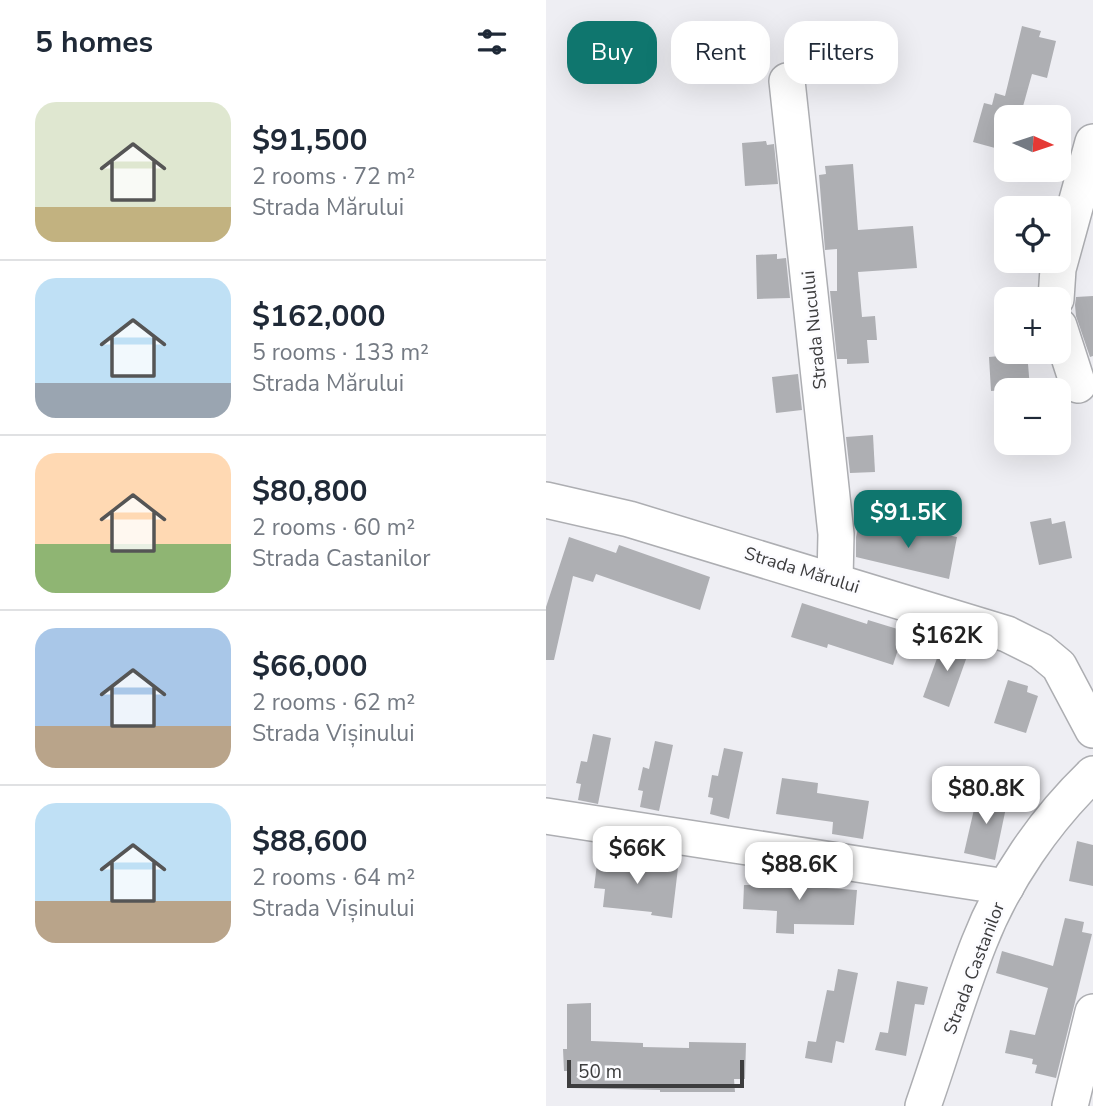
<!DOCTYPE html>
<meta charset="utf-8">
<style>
:root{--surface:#fff;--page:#f2f2f3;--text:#1f2937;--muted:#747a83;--line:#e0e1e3;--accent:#0f766e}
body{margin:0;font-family:"Nunito Sans",sans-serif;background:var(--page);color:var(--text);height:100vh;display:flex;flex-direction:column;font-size:26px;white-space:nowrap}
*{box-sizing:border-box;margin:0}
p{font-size:23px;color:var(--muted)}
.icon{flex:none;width:38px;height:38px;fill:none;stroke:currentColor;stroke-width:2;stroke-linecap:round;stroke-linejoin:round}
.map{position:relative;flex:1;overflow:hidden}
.details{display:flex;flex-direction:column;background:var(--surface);width:546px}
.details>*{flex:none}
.hud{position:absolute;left:21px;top:21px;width:420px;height:63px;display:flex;gap:14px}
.needle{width:46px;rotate:93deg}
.controls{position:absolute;left:448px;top:105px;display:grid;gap:14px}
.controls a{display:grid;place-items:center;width:77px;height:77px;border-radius:14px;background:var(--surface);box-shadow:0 7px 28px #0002;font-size:35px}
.scale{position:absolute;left:21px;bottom:18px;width:177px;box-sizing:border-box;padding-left:7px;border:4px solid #3d3d3e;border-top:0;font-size:19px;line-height:24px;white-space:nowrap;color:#3d3d3e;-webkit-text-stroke:5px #fcfcff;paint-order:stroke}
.price{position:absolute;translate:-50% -60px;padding:0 16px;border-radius:14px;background:#fff;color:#222;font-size:23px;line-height:46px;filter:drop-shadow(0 2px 4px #0008)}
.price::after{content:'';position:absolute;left:50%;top:42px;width:21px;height:16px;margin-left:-10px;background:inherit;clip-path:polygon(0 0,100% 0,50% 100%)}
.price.on{background:var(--accent);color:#fff}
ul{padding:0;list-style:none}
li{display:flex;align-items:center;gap:21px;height:175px;padding:0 35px}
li+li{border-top:2px solid var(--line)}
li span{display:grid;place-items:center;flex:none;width:196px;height:140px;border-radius:21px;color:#555}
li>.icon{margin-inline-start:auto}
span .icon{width:84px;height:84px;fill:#fffc;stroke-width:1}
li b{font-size:30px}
h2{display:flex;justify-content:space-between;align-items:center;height:84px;padding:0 35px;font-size:30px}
.pill{padding:0 24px;border-radius:21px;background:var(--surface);box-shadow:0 7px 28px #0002;font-size:24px;line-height:63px}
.pill.on{background:var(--accent);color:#fff}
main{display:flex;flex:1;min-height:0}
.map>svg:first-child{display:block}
</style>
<main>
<section class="details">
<h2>5 homes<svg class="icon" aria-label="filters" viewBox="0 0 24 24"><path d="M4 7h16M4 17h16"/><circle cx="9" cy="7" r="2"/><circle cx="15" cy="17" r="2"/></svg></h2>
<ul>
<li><span style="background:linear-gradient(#dfe7d0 75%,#c2b280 0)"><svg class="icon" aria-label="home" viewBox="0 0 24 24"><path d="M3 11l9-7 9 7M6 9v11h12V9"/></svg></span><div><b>$91,500</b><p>2 rooms · 72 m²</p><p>Strada Mărului</p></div></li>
<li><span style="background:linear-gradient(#bfe0f5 75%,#9aa5b1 0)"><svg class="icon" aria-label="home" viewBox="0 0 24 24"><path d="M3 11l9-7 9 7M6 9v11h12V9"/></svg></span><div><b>$162,000</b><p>5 rooms · 133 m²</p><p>Strada Mărului</p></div></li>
<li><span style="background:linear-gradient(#ffd9b3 65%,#8fb573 0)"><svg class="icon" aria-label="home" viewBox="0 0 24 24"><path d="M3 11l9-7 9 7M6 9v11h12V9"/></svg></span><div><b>$80,800</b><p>2 rooms · 60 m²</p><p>Strada Castanilor</p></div></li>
<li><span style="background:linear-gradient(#a9c7e8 70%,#b9a48a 0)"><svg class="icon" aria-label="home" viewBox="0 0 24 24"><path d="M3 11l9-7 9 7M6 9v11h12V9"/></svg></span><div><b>$66,000</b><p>2 rooms · 62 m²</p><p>Strada Vișinului</p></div></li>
<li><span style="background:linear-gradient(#bfe0f5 70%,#b9a48a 0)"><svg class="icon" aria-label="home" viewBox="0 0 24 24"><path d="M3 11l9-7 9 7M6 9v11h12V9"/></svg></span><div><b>$88,600</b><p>2 rooms · 64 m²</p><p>Strada Vișinului</p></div></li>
</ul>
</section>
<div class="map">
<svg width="547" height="1106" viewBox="0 0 547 1106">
<rect width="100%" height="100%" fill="#eeeef3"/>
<g fill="#aeafb3">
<path d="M476,26L495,31L493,37L510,41L501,78L486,74L474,117H460V151L427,142L438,103L446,105L449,93L459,96Z"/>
<path d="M220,141L221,145L228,144L232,184L199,186L196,143Z"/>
<path d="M307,164L312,230L367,226L371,268L312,272L316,317L329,316L331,340H321L323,363L301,364V359H291L284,291H291V249L279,250L273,175L280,174L279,166Z"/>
<path d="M231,254V259L240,258L244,298L211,299L210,255Z"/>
<path d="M547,296V356L544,357L530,316L529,305L530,297Z"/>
<path d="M454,352H481L484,388L445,391L443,357L454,356Z"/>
<path d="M252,374L256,410L230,413L226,377Z"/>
<path d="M327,435L329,472L304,473L300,437Z"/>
<path d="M505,518L506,524L519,521L526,558L493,565L484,522Z"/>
<path d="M313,524L369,538L371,529L411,537L403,579L310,557V537Z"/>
<path d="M23,537L70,553L73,545L164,577L154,610L50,574L47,582L27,576L8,660H0V607Z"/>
<path d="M256,603L321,624L322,620L358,631L347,665L282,644L281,648L245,637Z"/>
<path d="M398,639L424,648L403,707L377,697Z"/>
<path d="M462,680L482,686L481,692L492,696L480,733L448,723Z"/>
<path d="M47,734L65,738L52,804L32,800L35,784L30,783L35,761L41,762Z"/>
<path d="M109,741L127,745L113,811L94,807L97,791L92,790L97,767L103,769Z"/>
<path d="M178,748L197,752L183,819L164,814L167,798L162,797L166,775L172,776Z"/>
<path d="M236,778L272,783L271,793L323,801L317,839L286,834L287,822L230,814Z"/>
<path d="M432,792L462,798L449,860L418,853Z"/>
<path d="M531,841L547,845V886L523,881Z"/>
<path d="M52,856L84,859L83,862L132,868L126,918L105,915L106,912L57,907L59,889L48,888Z"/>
<path d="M205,873L226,874V878L265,881V887L311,890L308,925L248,924V934L230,933L231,911L197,909L198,885H204Z"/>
<path d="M519,918L538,922L536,932L546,934L510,1078L489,1073L491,1065L486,1064L487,1059L459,1053L464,1030L489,1035L502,988L450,973L456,951L507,966Z"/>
<path d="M292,969L312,973L298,1043L290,1041L286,1063L259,1058L262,1041L270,1042L281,990L288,991Z"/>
<path d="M351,981L382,987L378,1005L369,1004L360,1056L329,1050L334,1032L342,1033Z"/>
<path d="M45,1003V1041L97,1043V1047L143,1048V1042L200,1043L199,1079H188L189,1092H114V1090L24,1088L23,1071H18L17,1049H21V1004Z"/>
</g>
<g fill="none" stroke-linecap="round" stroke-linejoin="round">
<defs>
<g id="minor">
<path d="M241,81L290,534L289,580"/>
<path d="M510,299L512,269L547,142"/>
<path d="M513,326L532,385"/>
<path d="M0,500L83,519L461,634L495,651L513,666L547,730"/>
<path d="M0,816L460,887"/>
<path d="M377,1106C396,1052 412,996 433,943C457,881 499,820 547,774"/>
<path d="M524,1106L547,1012"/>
</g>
</defs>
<use href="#minor" stroke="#adaeb2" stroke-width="38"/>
<use href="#minor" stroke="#fff" stroke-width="35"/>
</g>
<g text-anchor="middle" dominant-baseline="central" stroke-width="5" stroke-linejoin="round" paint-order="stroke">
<g font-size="18" fill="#3d3d3e" stroke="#fcfcff">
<text transform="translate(268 330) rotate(-96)">Strada Nucului</text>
<text transform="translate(256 570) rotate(17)">Strada Mărului</text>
<text transform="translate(428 968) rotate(-69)">Strada Castanilor</text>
</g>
</g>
</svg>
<div class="controls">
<a><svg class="needle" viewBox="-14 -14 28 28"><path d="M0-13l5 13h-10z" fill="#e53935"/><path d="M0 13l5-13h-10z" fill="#747a83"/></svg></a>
<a><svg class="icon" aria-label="locate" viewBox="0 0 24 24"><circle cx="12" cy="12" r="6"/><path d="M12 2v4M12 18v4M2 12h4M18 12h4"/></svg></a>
<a>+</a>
<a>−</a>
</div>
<div class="scale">50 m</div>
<b class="price on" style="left:362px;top:550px">$91.5K</b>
<b class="price" style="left:401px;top:673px">$162K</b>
<b class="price" style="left:440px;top:826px">$80.8K</b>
<b class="price" style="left:91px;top:886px">$66K</b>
<b class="price" style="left:253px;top:902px">$88.6K</b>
<div class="hud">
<a class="pill on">Buy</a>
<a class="pill">Rent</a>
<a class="pill">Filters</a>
</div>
</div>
</main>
